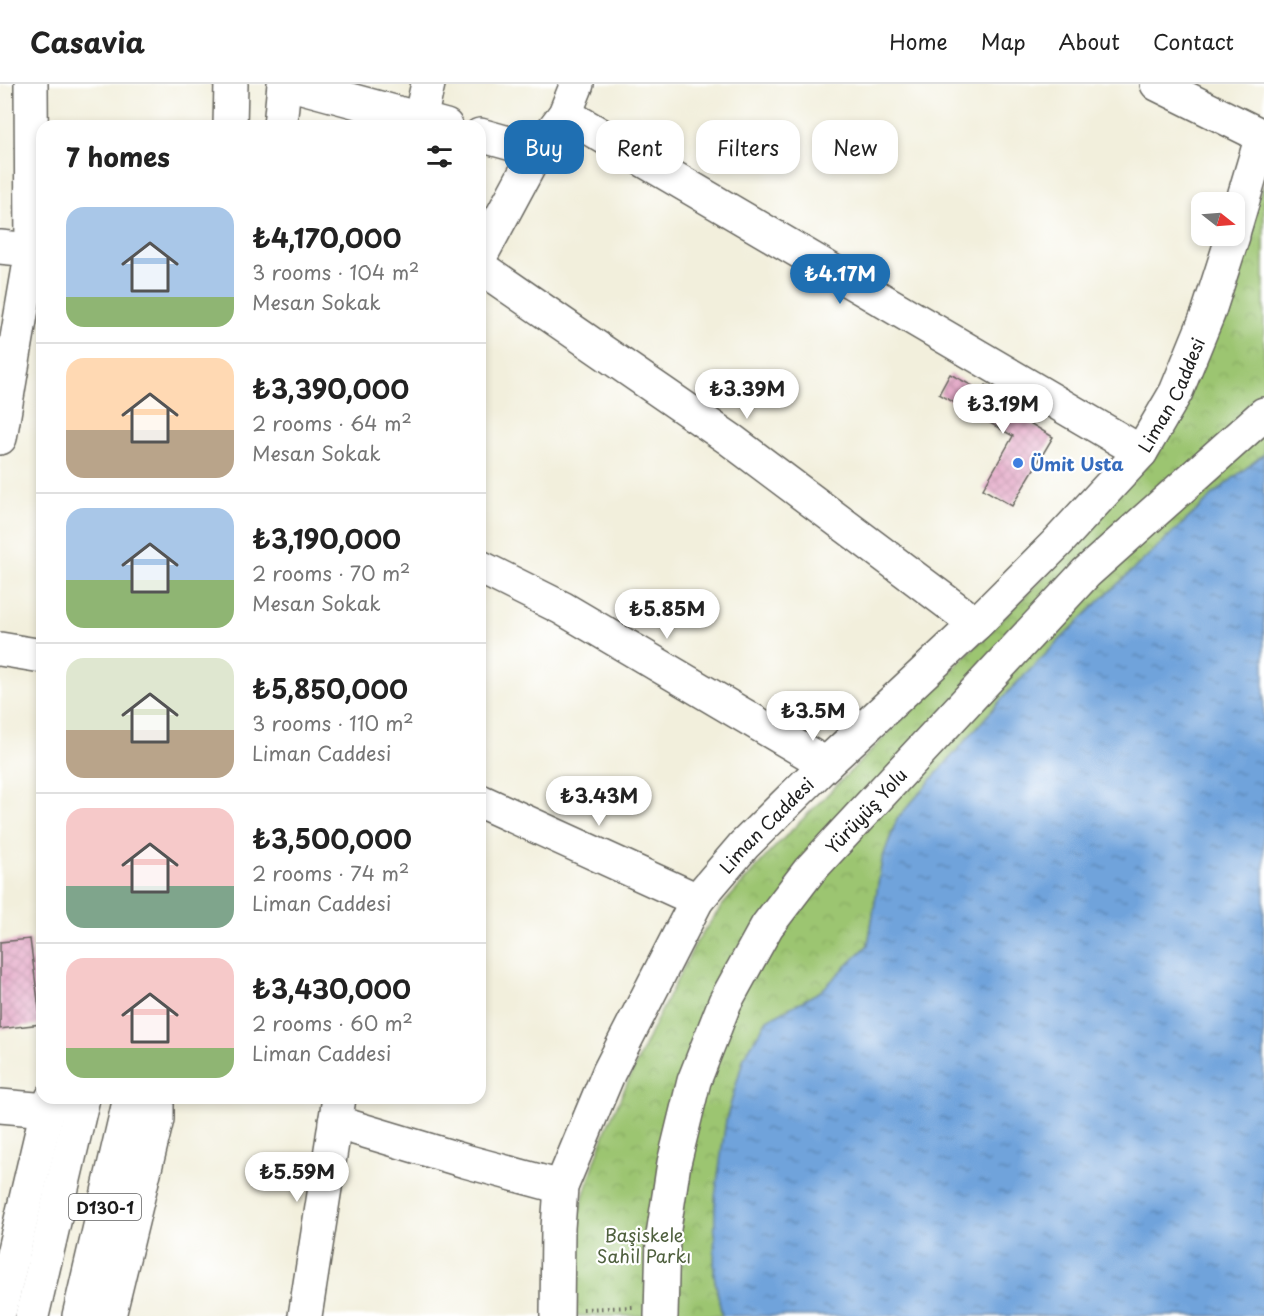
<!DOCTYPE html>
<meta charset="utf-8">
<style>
:root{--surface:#fff;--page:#f2f2f2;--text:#222;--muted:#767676;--line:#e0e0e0;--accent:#1f6fb2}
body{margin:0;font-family:"Playpen Sans",sans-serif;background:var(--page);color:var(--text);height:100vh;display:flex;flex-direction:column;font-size:22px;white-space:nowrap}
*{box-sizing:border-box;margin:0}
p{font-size:20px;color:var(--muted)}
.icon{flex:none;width:33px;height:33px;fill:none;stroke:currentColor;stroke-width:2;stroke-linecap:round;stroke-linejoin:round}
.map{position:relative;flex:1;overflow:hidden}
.side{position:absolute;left:36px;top:36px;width:450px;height:984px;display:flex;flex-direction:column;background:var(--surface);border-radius:18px;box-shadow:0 3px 9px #0003}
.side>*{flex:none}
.guide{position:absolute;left:504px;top:36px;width:570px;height:54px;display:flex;gap:12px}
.needle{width:39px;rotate:107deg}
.fabs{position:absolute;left:1191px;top:108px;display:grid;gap:12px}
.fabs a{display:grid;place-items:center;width:54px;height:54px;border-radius:12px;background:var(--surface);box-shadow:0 3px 9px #0003;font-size:30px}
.price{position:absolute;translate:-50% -51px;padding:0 14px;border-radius:21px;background:#fff;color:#222;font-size:20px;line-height:39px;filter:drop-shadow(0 2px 3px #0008)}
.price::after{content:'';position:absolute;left:50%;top:36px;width:18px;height:14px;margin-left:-9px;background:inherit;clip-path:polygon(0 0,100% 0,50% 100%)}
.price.selected{background:var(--accent);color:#fff}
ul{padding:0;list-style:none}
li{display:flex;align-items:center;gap:18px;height:150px;padding:0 30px}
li+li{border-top:2px solid var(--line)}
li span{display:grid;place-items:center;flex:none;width:168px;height:120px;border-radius:18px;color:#555}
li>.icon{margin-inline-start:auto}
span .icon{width:72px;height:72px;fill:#fffc;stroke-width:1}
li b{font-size:26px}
h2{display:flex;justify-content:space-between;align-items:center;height:72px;padding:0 30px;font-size:26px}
.pill{padding:0 21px;border-radius:18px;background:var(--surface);box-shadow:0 3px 9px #0003;font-size:21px;line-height:54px}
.pill.selected{background:var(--accent);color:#fff}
header{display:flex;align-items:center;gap:36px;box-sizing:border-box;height:84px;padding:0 30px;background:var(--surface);border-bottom:2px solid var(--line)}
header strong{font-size:28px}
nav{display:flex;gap:33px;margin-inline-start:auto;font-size:21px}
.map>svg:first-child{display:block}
</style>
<header>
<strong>Casavia</strong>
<nav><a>Home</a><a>Map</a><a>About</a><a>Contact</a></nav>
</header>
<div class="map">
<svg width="1264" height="1232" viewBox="0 0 1264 1232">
<defs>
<pattern id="park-crowns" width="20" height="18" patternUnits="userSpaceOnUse" patternTransform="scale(1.5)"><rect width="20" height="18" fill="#9cc571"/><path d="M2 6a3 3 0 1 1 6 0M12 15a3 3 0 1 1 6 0" fill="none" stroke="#86a961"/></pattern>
<pattern id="water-ripples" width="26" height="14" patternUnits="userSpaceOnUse" patternTransform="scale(1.5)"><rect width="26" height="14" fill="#6fa3db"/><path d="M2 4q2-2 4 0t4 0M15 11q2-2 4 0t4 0" fill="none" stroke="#5a84b1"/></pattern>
<pattern id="building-cross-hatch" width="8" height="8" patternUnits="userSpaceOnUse" patternTransform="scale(1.5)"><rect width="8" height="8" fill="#e4a9c7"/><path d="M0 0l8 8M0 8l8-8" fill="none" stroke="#c391aa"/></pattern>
</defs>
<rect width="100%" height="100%" fill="#fff"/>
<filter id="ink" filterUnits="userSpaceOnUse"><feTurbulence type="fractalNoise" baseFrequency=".0167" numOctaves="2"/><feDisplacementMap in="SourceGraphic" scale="12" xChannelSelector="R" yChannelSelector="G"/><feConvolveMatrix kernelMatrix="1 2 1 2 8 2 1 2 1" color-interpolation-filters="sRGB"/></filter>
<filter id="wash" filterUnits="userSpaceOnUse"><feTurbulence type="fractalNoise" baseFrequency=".008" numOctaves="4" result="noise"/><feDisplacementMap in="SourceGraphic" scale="24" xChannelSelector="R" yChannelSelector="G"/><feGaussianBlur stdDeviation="1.35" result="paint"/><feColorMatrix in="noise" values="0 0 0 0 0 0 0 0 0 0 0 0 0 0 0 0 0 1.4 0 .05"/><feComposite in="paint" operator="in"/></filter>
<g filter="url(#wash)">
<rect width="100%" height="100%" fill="#f2efdc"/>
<path fill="url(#park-crowns)" stroke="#5c7046" stroke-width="1.5" d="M1264,100V370L1222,403L1094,522L1008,608L897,735L882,776L868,861L821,907L767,936L744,973L726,1036L714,1191L722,1232H575L571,1161L584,1110L606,1045L656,937L697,857L722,822L771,767L1097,440Z"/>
<path fill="url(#water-ripples)" stroke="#46607c" stroke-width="1.5" d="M1264,370V1232H722L714,1191L715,1113L726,1036L744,973L767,936L821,907L868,861L882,776L897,735L1008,608L1094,522L1222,403Z"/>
<g id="blocks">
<g fill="url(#building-cross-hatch)">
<path d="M950,290L982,307L986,301L1029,325L1023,335L1053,353L1012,422L983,405L1013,352L939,310Z"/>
<path d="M30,855L41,940L0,945V858Z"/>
</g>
</g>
</g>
<g filter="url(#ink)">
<use href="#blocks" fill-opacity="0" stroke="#67665f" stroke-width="1.5"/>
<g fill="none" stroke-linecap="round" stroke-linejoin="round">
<defs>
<g id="minor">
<path d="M291,0L446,42"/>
<path d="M1157,0L1262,52L1234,146"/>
<path d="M565,30L1141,368"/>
<path d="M420,35L428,0"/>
<path d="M480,51L537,67"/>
<path d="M0,163L42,167"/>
<path d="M480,173L537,67L565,30L577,0"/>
<path d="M480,183L731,356L976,540"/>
<path d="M0,354L32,166L31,0"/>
<path d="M480,483L562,524L826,680"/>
<path d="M0,565L42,572"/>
<path d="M480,717L697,816"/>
<path d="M0,1022L47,1026"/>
<path d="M335,1038L465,1077L561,1103"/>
<path d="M305,1232L339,1014"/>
<path id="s1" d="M557,1232L558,1144L561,1103L609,988L697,816L744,761L826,680L976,540L1057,459L1141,368L1176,308L1208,230L1233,152"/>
<path id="s2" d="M661,1232L663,1151L674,1079L694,997L725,918L767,842L809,787L1086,489L1264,330"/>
</g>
<g id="highway">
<path d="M230,42L231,0"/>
<path d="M280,42L284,0"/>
<path d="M0,1225L47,1026L52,1014"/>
<path d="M32,1232L83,1014"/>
<path d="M79,1232L130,1014"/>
<path d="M109,1232L157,1035V1014"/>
</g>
</defs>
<use href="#minor" stroke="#67665f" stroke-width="36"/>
<use href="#highway" stroke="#67665f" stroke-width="36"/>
<path stroke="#67665f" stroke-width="4" stroke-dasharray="1.5 4.5" stroke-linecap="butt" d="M583,1225L633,1223"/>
<use href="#minor" stroke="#fff" stroke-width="33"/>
<use href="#highway" stroke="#fff" stroke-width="33"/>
</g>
</g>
<circle fill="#3f7fe0" stroke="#fff" stroke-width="2" cx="1018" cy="379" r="6"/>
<g text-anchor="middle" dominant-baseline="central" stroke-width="4.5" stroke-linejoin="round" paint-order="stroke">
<rect fill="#fff" stroke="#606060" stroke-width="1.5" x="69" y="1110" width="72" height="26" rx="4.5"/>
<g font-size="16" font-weight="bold" fill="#1c1c1c">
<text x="105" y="1123">D130-1</text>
</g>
<g font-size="18" fill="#1c1c1c" stroke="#fff">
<text stroke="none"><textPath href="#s1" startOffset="1143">Liman Caddesi</textPath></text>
<text stroke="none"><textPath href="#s2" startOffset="562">Yürüyüş Yolu</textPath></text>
<text stroke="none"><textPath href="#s1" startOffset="549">Liman Caddesi</textPath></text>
</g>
<g font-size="18" font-weight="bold" fill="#366cbe" stroke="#fff" text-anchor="start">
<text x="1030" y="379">Ümit Usta</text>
</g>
<g font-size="18" fill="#4f603e" stroke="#fff">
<text x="644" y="1150">Başiskele<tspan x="644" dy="21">Sahil Parkı</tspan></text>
</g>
</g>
</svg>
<div class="fabs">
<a><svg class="needle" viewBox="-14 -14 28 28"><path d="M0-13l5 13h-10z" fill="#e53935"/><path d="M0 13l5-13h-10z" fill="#767676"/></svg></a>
</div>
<b class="price selected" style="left:840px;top:221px">₺4.17M</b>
<b class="price" style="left:747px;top:336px">₺3.39M</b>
<b class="price" style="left:1003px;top:351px">₺3.19M</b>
<b class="price" style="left:667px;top:556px">₺5.85M</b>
<b class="price" style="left:813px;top:658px">₺3.5M</b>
<b class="price" style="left:599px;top:743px">₺3.43M</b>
<b class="price" style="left:297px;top:1119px">₺5.59M</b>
<div class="guide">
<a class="pill selected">Buy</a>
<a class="pill">Rent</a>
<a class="pill">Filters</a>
<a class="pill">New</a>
</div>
<section class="side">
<h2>7 homes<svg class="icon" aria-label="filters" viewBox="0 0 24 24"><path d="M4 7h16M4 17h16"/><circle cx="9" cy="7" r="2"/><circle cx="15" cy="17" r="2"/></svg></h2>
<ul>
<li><span style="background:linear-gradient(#a9c7e8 75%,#8fb573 0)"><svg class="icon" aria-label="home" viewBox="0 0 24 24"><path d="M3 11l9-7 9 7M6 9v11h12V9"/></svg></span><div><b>₺4,170,000</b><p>3 rooms · 104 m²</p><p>Mesan Sokak</p></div></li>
<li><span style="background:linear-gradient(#ffd9b3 60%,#b9a48a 0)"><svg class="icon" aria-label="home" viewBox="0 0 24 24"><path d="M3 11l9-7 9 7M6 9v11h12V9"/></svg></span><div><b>₺3,390,000</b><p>2 rooms · 64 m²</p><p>Mesan Sokak</p></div></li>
<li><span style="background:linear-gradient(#a9c7e8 60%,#8fb573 0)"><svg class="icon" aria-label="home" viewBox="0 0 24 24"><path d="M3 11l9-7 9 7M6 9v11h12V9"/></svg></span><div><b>₺3,190,000</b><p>2 rooms · 70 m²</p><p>Mesan Sokak</p></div></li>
<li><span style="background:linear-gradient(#dfe7d0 60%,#b9a48a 0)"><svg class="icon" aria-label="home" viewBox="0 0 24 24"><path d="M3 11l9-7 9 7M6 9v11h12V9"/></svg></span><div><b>₺5,850,000</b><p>3 rooms · 110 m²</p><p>Liman Caddesi</p></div></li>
<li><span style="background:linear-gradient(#f6c9c9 65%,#7fa58c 0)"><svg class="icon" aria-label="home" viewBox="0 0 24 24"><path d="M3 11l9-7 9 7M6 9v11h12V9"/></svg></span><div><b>₺3,500,000</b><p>2 rooms · 74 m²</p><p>Liman Caddesi</p></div></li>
<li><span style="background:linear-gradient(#f6c9c9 75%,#8fb573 0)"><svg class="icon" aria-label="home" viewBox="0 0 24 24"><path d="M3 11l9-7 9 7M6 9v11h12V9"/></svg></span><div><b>₺3,430,000</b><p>2 rooms · 60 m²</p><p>Liman Caddesi</p></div></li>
</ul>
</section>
</div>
